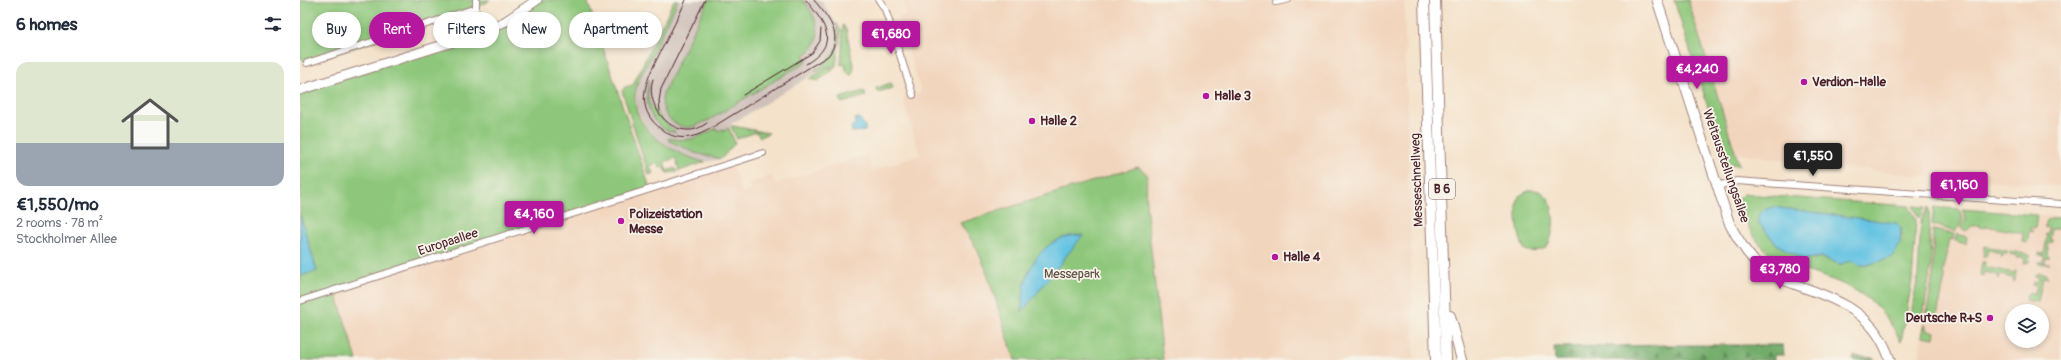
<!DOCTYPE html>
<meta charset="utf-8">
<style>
:root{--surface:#fff;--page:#f6f6f7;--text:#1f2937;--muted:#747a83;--line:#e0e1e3;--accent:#b5179e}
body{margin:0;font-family:Pangolin,sans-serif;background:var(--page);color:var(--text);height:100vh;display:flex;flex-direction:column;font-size:15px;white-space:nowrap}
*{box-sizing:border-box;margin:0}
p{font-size:13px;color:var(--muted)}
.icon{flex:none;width:22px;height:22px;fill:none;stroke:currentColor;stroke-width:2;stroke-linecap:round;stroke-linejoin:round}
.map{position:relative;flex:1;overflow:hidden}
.drawer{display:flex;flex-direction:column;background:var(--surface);width:300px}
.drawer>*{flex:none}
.hud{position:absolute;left:12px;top:12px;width:380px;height:36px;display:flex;gap:8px}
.controls{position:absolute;left:1705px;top:304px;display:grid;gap:8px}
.controls a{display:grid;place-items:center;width:44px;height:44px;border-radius:50%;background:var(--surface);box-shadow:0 2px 6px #0003;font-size:20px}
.price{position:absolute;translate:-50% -34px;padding:0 9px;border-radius:4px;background:var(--accent);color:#fff;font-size:13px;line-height:26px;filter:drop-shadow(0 1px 2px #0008)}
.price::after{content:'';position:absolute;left:50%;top:24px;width:12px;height:9px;margin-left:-6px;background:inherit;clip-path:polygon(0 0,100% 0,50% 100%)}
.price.selected{background:#222;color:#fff}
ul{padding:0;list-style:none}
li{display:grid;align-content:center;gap:8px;height:212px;padding:0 16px}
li+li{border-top:1px solid var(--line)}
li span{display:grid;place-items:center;height:124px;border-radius:12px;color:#555}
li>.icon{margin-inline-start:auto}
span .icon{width:72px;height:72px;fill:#fffc;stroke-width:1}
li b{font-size:17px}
h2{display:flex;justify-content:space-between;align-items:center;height:48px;padding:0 16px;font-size:17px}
.chip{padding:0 14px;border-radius:18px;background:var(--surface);box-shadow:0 2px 6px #0003;font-size:14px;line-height:36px}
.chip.selected{background:var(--accent);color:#fff}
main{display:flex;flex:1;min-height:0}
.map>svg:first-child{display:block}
</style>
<main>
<section class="drawer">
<h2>6 homes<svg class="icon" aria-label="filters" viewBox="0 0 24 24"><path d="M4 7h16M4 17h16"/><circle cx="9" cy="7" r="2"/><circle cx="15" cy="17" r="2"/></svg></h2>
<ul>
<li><span style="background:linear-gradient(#dfe7d0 65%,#9aa5b1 0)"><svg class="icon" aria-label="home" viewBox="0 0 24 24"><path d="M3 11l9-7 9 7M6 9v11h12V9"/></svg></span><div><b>€1,550/mo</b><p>2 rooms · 78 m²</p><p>Stockholmer Allee</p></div></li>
</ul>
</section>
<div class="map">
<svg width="1761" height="360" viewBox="0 0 1761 360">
<defs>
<pattern id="forest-firs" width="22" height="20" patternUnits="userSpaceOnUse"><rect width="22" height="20" fill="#72ac6b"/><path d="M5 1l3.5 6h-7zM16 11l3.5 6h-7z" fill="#608b58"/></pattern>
</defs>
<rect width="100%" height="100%" fill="#f7f3e8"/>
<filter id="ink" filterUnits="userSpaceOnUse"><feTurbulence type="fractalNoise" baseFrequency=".025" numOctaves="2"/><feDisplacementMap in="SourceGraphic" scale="8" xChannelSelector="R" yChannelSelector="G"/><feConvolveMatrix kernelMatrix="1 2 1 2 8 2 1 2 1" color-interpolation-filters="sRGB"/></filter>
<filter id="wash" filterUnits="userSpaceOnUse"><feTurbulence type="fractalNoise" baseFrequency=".012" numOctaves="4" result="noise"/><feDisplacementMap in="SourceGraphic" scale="16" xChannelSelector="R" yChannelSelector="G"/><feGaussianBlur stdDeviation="0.9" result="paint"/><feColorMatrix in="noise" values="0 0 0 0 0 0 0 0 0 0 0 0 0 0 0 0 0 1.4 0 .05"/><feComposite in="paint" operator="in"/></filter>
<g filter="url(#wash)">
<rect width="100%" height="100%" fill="#f4e2ca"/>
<g fill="#f2d5bd" fill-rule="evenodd">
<path d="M603,0H1104L1114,360H0V301L431,162L442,193L450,190L448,183L472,176L475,184L567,155L572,171L620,155L603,100L604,99V96L608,95L609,97L621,92L598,18L607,15Z"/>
<path d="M1381,0H1761V186L1621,176L1430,153Z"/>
<path d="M1634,207L1761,217V360H1619ZM1712,311H1742V341H1712Z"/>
</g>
<path fill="#cfc1ba" d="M378,0H521L536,23L538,36L537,46L534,55L528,61L515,69L517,72L431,124L429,128L435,143L421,159L405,162L391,159L370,149L358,140L345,125L339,114L336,101L337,84Z"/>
<g fill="#8ec77b" stroke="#6c7353" fill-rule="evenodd">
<path d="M0,0H190L176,8L7,63L0,57Z"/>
<path d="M237,0H287L350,188L35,290L57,360H0V90L178,34Z"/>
<path d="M374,0H378C369,20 359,40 349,61C344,70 338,79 336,89C327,128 374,155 405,162L379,171L376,158L364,162L367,171L375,168L377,172L367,173L363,167L360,168L358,163L350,166L353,173L349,175L322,91L325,87L333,85Z"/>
<path d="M408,0H503C517,17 527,41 504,55L507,61L409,120C404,121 398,126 391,127C373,129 359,112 363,94Z"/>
<path d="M1374,0H1388L1439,165L1426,163Z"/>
<path d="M536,23L541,30L536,65L535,67L528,66L517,72L515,70C534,58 543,46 536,23Z"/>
<path d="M543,25L546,29L554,68L551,76L546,70L545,64L541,65V62Z"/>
<path d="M529,67L534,69L518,81L509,79Z"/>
<path d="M349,80L348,96L350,104L358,115L376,133C351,129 342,102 349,80Z"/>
<path d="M591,83L593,88L577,92L576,88Z"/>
<path d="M564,91L566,96L542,103L540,98Z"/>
<path d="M431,126H433L469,133L460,137L456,132L437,139Z"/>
<path d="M416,128L418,131L422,129L424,131L429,128L435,143L421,159L395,153L368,140L369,138C388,143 400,137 416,128Z"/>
<path d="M838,167L847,174L846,203L863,360H715L685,267L676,247L660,223Z"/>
<path d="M1230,190C1257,187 1258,231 1246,248L1232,252L1225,250C1218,240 1214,207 1219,196Z"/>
<path d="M1443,194L1609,206L1616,220L1615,241L1612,281L1601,342C1591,322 1578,304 1558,292C1519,268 1469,273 1447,224C1444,216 1440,207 1439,198ZM1459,223H1596L1601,228L1602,236L1576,263L1549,261L1540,264L1521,257L1514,259L1472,239Z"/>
<path d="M1613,206L1626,207L1619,218L1618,217Z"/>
<path d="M1629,207L1631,265L1623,317L1611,315L1618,275L1621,220Z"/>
<path d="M1634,207L1659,209L1663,220L1655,232L1632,224Z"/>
<path d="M1662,209L1737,215L1735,228L1730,227V230L1733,231L1729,232L1727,242L1722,241L1723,233L1686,226L1685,228L1680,227V225L1672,226L1666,231L1660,227L1666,220Z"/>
<path d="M1761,217V229H1752L1750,239L1753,240L1752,242H1749L1747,255L1749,256V258H1746L1745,263L1750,264H1739L1738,262H1743L1744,256L1739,255V253L1744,254L1747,236L1745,235L1748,234L1749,228L1744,227L1746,220Z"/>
<path d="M1633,230L1654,234L1653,240L1649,239L1643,272L1645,278L1637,316L1633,319L1626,317L1633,275Z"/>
<path d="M1657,234L1667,237L1666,244L1655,241Z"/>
<path d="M1685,246L1707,251V254H1704L1703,256H1701L1702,253L1688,250L1686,257H1683Z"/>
<path d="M1710,251L1730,255L1729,262L1724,263L1725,258L1720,257L1718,259V256L1710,254Z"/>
<path d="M1682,262H1685V267L1714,273L1716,270L1715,281L1713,282V278L1700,275L1699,279L1698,275L1684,272L1683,276L1680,275Z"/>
<path d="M1738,273L1746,274L1748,278L1743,277L1738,302L1725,300L1728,293H1735L1737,286L1732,285L1733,282L1737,283L1739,277L1734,276Z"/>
<path d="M1625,324L1628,330L1635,332L1634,338L1622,336Z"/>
</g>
<g fill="url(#forest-firs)" stroke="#5e664b">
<path d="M1368,345H1483L1484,355H1474V360H1255L1254,347Z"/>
<path d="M1554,356L1574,358L1575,360H1553Z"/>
</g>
<g fill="#63c3e2" stroke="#567186">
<path d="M559,118L565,126V131L552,132L551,127L555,124V119Z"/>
<path d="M1473,207L1596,223L1601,228L1600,244L1593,257L1567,265H1560L1552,261L1540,264L1521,257L1503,260L1476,244L1459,223L1458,215L1464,210Z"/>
<path d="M0,215L17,271L0,276Z"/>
<path d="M783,235L722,312C721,273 740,234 783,235Z"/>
</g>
</g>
<g filter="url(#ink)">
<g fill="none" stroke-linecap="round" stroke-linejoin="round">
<defs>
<path id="pedestrian" d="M975,3L989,0"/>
<g id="minor">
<path d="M579,0L585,9L613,95"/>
<path d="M7,63L176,8V0"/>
<path d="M1417,186L1437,181L1761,204"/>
<path d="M0,301L463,153"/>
</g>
<g id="secondary">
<path d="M1357,0L1430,225C1440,242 1449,259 1466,271C1477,279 1492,283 1505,288C1545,302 1576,317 1590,360"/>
<path d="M0,90L178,34L206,21L237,0"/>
</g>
<g id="trunk">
<path d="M1124,0L1136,360"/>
<path d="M1135,0L1146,360"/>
<path d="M1150,316L1162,360"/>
</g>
</defs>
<use href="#pedestrian" stroke="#9f807a" stroke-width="6"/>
<use href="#minor" stroke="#9f807a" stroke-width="8"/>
<use href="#secondary" stroke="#9f807a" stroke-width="11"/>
<use href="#trunk" stroke="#9f807a" stroke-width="12"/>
<use href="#pedestrian" stroke="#fff" stroke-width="4.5"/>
<use href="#minor" stroke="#fff" stroke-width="6"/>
<use href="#secondary" stroke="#fff" stroke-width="9"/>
<use href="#trunk" stroke="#fff" stroke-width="10"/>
<g stroke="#4a1f2b" stroke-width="1">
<path d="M386,0C379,16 371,31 363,47C348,77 329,107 365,132C379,141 394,138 408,130L528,56C545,35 527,16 514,0"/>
<path d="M506,0C525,24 541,43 506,64"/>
<path d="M353,79C345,101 365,131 389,130C396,130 401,127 407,123"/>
<path d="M443,95L512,53L520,41L521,29"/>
<path d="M360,111L359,101L361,89L405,0"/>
</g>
</g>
</g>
<g fill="#b5179e" stroke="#f7f3e8" stroke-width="1.5">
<circle cx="1504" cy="82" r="4"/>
<circle cx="906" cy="96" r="4"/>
<circle cx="732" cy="121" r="4"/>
<circle cx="321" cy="221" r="4"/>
<circle cx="975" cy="257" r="4"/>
<circle cx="1690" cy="318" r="4"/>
</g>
<g text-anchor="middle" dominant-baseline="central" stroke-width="3.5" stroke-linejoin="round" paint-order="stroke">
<rect fill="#f7f3e8" stroke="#7e5f64" stroke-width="1" x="1129" y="179" width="26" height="20" rx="3"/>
<g font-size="12" font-weight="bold" fill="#4a1f2b">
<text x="1142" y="189">B 6</text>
</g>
<g font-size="13" font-weight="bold" fill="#4a1f2b" stroke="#f7f3e8" text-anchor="start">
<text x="1512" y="82">Verdion-Halle</text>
<text x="914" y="96">Halle 3</text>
<text x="740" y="121">Halle 2</text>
<text x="329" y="214">Polizeistation<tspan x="329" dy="15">Messe</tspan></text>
<text x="983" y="257">Halle 4</text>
<text x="1682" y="318" text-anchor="end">Deutsche R+S</text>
</g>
<g font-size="13" fill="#4a1f2b" stroke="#f7f3e8">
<text transform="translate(1426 166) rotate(71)">Weltausstellungsallee</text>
<text transform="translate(1117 180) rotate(-92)">Messeschnellweg</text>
<text transform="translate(148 242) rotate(-18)">Europaallee</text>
</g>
<g font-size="13" fill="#5e5143" stroke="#f7f3e8">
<text x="772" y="274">Messepark</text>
</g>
</g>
</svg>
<div class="controls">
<a><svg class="icon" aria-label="layers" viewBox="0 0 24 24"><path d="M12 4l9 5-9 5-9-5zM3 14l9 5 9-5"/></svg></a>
</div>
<b class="price" style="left:591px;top:55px">€1,680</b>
<b class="price" style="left:1397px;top:90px">€4,240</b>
<b class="price selected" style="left:1513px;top:177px">€1,550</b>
<b class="price" style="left:1659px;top:206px">€1,160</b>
<b class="price" style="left:234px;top:235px">€4,160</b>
<b class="price" style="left:1480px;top:290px">€3,780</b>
<div class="hud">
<a class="chip">Buy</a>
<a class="chip selected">Rent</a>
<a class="chip">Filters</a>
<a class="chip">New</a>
<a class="chip">Apartment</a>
</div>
</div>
</main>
